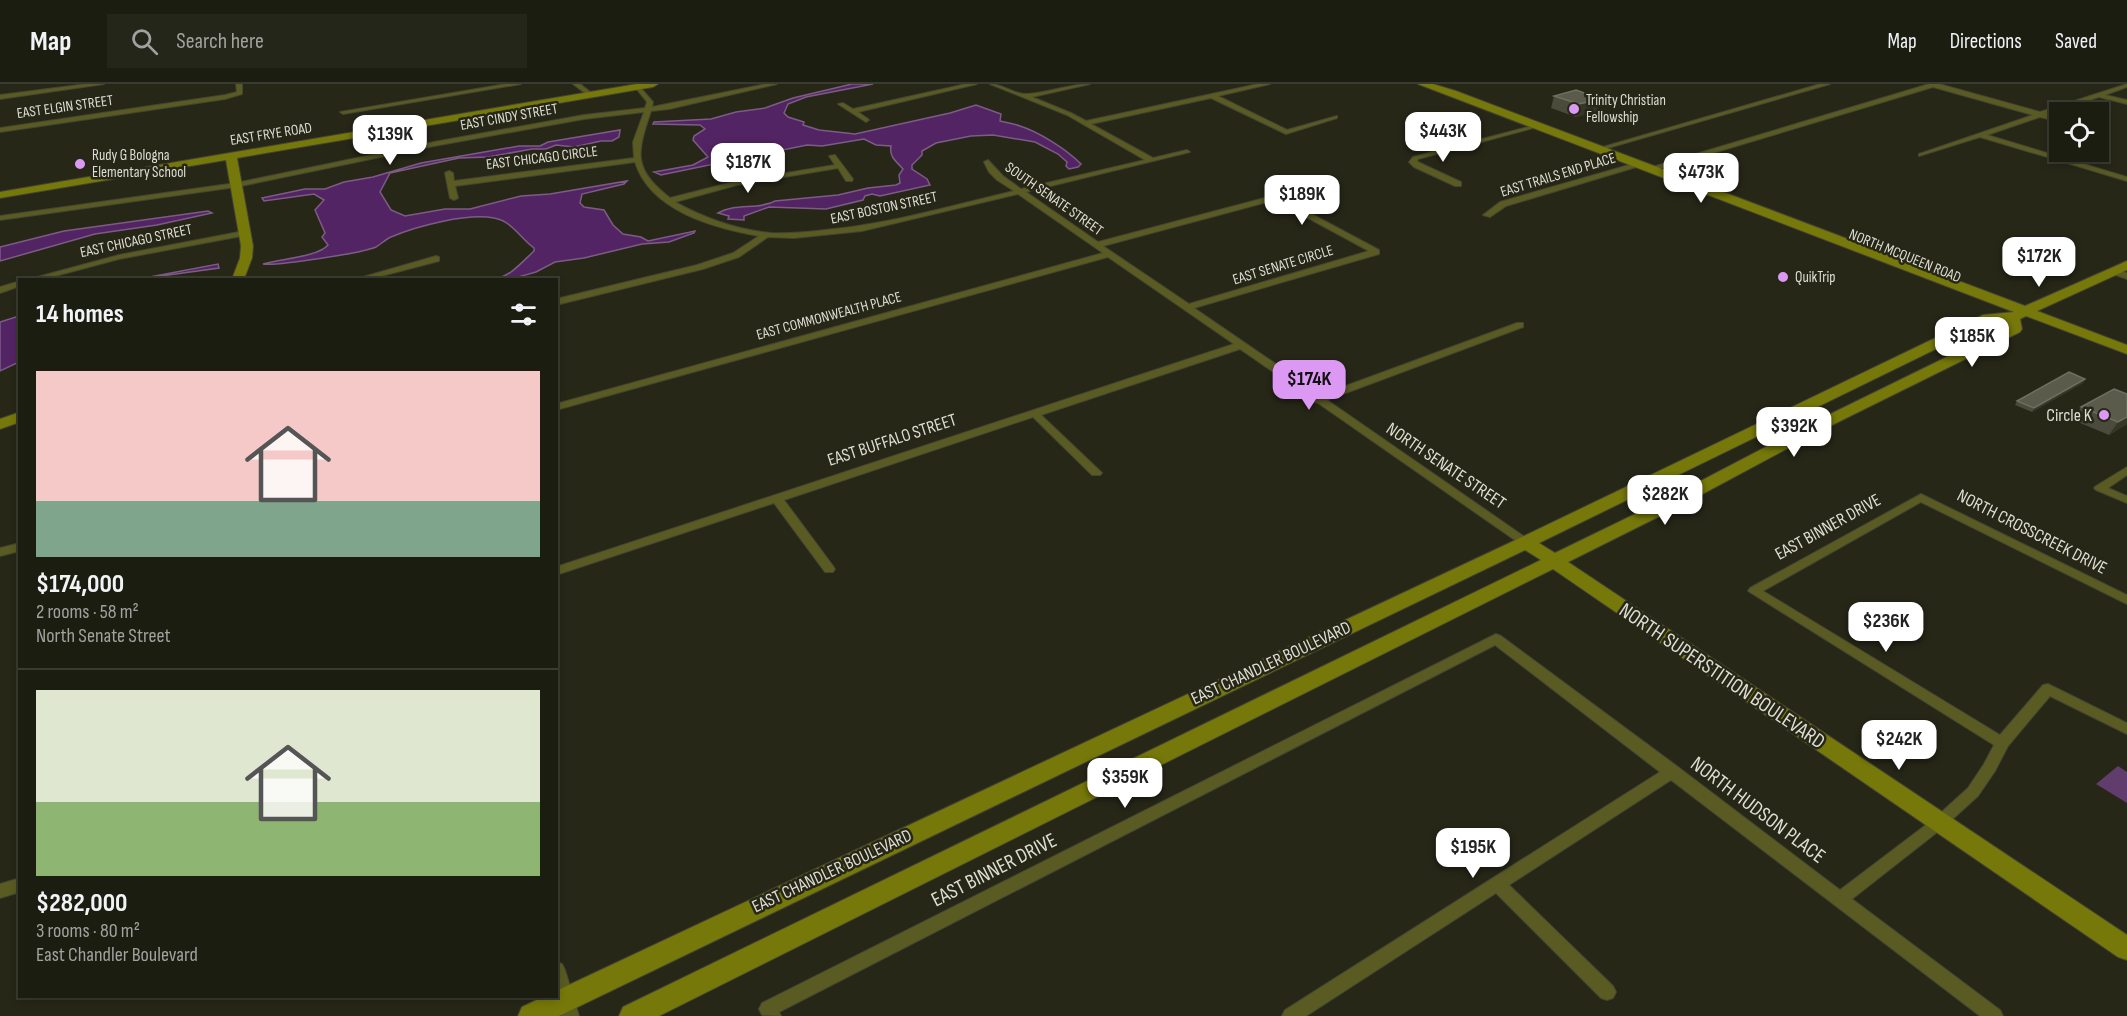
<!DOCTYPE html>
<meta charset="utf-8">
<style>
:root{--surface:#1c1d11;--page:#25261a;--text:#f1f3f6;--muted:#a0a29f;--line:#3a3b31;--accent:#dc99f4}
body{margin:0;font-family:"Sofia Sans Condensed",sans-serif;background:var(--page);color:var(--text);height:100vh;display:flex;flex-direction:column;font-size:22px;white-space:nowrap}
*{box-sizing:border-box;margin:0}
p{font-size:20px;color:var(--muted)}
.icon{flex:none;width:33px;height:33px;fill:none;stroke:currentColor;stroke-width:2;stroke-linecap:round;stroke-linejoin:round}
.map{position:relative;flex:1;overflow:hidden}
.details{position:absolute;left:18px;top:194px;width:540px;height:720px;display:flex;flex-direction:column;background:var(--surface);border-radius:0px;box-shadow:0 3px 9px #0003,0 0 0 2px var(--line)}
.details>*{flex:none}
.fabs{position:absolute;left:2049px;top:18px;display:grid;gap:12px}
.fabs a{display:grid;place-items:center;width:60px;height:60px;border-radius:0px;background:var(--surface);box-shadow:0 3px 9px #0003,0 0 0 2px var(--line);font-size:30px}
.price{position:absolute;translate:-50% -51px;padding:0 14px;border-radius:12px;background:#fff;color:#222;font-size:20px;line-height:39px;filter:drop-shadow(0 2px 3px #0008)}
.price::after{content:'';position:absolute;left:50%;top:36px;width:18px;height:14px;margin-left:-9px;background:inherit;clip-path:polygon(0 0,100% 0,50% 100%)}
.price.selected{background:var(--accent);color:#111}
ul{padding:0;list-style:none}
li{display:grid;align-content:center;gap:12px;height:318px;padding:0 18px}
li+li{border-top:2px solid var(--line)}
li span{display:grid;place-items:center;height:186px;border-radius:0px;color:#555}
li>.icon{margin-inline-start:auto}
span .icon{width:108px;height:108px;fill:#fffc;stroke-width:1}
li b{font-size:26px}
h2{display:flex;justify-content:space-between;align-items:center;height:72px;padding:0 18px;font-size:26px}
header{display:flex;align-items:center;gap:36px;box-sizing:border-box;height:84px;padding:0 30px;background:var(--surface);border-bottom:2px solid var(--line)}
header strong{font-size:28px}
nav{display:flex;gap:33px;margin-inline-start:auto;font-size:21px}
.search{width:420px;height:54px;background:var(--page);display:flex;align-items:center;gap:15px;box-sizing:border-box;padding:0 21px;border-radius:0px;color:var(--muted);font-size:22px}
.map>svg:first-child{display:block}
</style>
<header>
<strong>Map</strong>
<div class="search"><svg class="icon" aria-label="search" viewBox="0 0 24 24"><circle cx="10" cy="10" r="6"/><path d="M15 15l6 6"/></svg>Search here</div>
<nav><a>Map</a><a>Directions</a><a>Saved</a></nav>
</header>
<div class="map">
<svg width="2127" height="932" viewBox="0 0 2127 932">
<rect width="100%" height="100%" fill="#262717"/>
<path fill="#603d6c" d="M2118,682L2127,688V719L2096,700Z"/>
<g fill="#532463" stroke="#7c5c85" stroke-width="1.5">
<path d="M852,0H873L806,13L788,20L784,29L788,33L804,38L803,41L819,46L855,50L950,29L976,21L1001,30L1000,37C1007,39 1013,39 1020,42C1039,48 1066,65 1081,80L1078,83L1069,85L1066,82L1067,78L1058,70L1035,58L993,51L971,52L936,59L922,67V71L912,81V85L927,95L930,101L880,112L872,110L865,112L863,116L826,125L769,123L744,132V136L728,135L729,132L718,129C735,119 759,126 775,117L838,111L868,104L896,101L900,99L899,91L903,85C896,77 889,73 891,62L876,61L864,55L822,62L807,61L661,91L654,88L693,81L708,73L693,56L694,52L705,45L700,41L653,40L654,38L711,35L736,28L765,24L793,14Z"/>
<path d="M620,46L619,53L612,57H601L574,63L556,61L546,65H532L488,73L459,74L390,89L380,108L391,126L405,132L445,125H470L521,112L550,110L627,97L624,100L582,110L580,119L584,123L604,126L613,141L623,150L641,153L648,157L695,147L694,149L669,158L642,160L584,174L555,178L536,188L511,195H494C510,193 522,178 534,167V164C520,154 512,137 494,134C467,129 417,142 391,153C386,155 381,160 376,163C362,169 278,182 263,180C279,175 318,173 328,161L322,153L325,149L315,126L324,116L314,110L264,117L262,114L305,105H325L344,98L373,93L421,79L519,62H540L548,58Z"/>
<path d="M208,127L212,129L157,141L95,150L0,177V163L64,147Z"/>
<path d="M218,180L219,184L139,195Z"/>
<path d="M19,232V278L0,287V238Z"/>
</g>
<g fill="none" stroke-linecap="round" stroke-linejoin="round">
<defs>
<g id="street">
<path d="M87,0H104L0,15V11Z"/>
<path d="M236,0H242V10L225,15L0,48V44L225,11L237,8Z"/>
<path d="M506,0H521L343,30L340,28Z"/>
<path d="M573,0H580L594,11L589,12Z"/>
<path d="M766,0H777L669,25L651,27C637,69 632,84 670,114L737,97L835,81L829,72L835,71L853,95L852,97H846L838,84L737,101L675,118C704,134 737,146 771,149C789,150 807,148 825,146C889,140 951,122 1014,107L997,96L989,88L984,78L988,76L1003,92L1021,105L1145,76L1067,31L990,0C1003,0 1015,11 1027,10C1048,9 1069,0 1090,0L1032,13L1071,29L1086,37L1258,0H1270L1218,12L1287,46L1337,32V34L1286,50L1211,14L1091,40L1153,74L1187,66L1190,68L1026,108L1098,158L1276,111L1379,166V170L1194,224L1321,311L1517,239H1523V243L1327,316L1532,458L1526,462L1522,461L1318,319L1314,318L1313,315L1240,265L1041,331L1100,387L1102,389L1100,391H1092L1033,333L784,416L833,482L835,485L833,488H825L774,419L556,491V483L1234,260L1108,173L556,326V320L1103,169L1018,110L862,147L794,154L768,153L739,173L703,185L556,221V215L697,181L733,169L759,152C714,144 650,127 635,78L455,102L458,114L454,116L450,114L445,89L449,87L453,89L454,97L634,74L633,58L644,28L584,35L434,62L236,103L0,136V132L236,99L434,58L584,31L645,24L647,18L635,3L638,1L653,18L652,23ZM1275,116L1369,167L1189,220L1103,162Z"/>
<path d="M966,0H977L858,28L868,35L869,36L866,38L838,20L843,19L853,25Z"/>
<path d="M1820,0H1830L1601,66L1596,65Z"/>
<path d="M1929,0H1939L2040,28L2127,0V3L2105,11L2127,16V20L2099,13L2047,30L2060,34V38L2040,33L1987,51L2127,93V97L1980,53L1919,72V70L2033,31L1933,3L1653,87L1646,85Z"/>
<path d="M1536,41L1541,42L1418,75L1417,77L1420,79L1461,98V102H1455L1414,83L1409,78L1413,73Z"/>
<path d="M2098,44L2108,48L2109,49L2106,51L2098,49Z"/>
<path d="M1636,79L1643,81L1506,122L1490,133L1483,131L1500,118Z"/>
<path d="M244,147H247V151L119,175L44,195H30L119,171Z"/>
<path d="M436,172L439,173V177L370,195H356Z"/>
<path d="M2113,184L2127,189V195L2110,189L2109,187Z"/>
<path d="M20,197V202L0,209V203Z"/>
<path d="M2127,383V391L2108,404L2127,412V419L2096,406L2094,404L2096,402Z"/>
<path d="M1921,410L2127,511V520L1921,418L1763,507L2000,651L2043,601L2048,600L2127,639V650L2050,612L2008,662L1995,687L1978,712L1945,742L1852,815L2000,926L2003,932H1980L1671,696L1509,801L1613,902L1616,908L1613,914L1607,916L1601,914L1496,809L1306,932H1282L1285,926L1660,688L1495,561L779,928L781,932L762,931L759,925L762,919L1496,550L1501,552L1678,683L1840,806L1935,734L1968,704L1984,680L1994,661L1748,507L1750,504Z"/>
<path d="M20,459V467L0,472V464Z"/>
<path d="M20,794V808L0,814V800Z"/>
<path d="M556,878L562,880L565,886L579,932H561L555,912Z"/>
</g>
<g id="secondary">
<path d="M637,0H658L653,3L237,74L253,162L252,174L244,195H232L240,174L241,162L226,76L0,114V108Z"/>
<path d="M1418,0H1433L1456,7L2025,222L2127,177V186L2037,227L2127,261V270L2026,232L2020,235L2022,245L2020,248L1818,348L1682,421L1568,478L2127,851V876L2118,873L1553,485L659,932H619L623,923L1541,476L1525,466L559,932H518L522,923L545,912H556V907L1520,454L1983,231L2014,228ZM2007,237L2008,243L1806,342L1670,413L1555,469L1539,459L1991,238Z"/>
<path d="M20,328V338L0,345V335Z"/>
</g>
</defs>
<use href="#street" stroke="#434435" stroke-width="2"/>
<use href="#secondary" stroke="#434435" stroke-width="2"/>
<use href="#street" fill="#595b22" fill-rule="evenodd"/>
<use href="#secondary" fill="#767809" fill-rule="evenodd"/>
</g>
<g fill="#4a4b3a">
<path d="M1554,12L1597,27L1576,33L1551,24Z"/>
<path d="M2085,295L2083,299L2032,328L2015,321L2017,317Z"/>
<path d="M2081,323L2127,340L2109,351L2073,336Z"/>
</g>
<g fill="#353625">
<path d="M1601,15L1597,27L1576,33L1579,20Z"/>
<path d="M2085,295L2083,299L2032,328L2034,324Z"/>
<path d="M2127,333V340L2109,351L2118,338Z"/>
</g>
<g fill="#5a5b4b" stroke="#6e6f60" stroke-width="1.5">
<path d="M1576,6L1601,15L1579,20L1554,12Z"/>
<path d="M2069,288L2085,295L2034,324L2017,317Z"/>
<path d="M2114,305L2127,310V333L2118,338L2081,323Z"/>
</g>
<g fill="#dc99f4" stroke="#262717" stroke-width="2">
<circle cx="1574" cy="25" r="6"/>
<circle cx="80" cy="80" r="6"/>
<circle cx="1783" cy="193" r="6"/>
<circle cx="2104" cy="331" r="6"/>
</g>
<g text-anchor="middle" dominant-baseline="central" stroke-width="5" stroke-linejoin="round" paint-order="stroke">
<g font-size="15" fill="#ddddd3" stroke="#262717" text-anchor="start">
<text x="1586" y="16">Trinity Christian<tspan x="1586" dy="17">Fellowship</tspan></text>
<text x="92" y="71">Rudy G Bologna<tspan x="92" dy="17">Elementary School</tspan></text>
<text x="1795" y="193">QuikTrip</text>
</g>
<g font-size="15" fill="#ddddd3" stroke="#262717">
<text transform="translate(65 23) rotate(-8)">EAST ELGIN STREET</text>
<text transform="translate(509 33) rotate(-10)">EAST CINDY STREET</text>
<text transform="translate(271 50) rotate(-9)">EAST FRYE ROAD</text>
<text transform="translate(542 74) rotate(-7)">EAST CHICAGO CIRCLE</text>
<text transform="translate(1558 91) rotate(-17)">EAST TRAILS END PLACE</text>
<text transform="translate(1054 115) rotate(35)">SOUTH SENATE STREET</text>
<text transform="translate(884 124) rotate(-12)">EAST BOSTON STREET</text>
<text transform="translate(136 157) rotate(-12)">EAST CHICAGO STREET</text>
<text transform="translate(1905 172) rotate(22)">NORTH MCQUEEN ROAD</text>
<text transform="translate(1283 181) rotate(-17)">EAST SENATE CIRCLE</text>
<text transform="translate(829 232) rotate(-15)">EAST COMMONWEALTH PLACE</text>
</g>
<g font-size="18" fill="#ddddd3" stroke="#262717" text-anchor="end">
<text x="2092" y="331">Circle K</text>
</g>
<g font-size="18" fill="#ddddd3" stroke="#262717">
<text transform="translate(892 356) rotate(-18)">EAST BUFFALO STREET</text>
<text transform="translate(1446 382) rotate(34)">NORTH SENATE STREET</text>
<text transform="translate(1828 443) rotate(-29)">EAST BINNER DRIVE</text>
<text transform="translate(2032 448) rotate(27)">NORTH CROSSCREEK DRIVE</text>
<text transform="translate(1271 579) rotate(-25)">EAST CHANDLER BOULEVARD</text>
<text transform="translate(832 787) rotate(-25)">EAST CHANDLER BOULEVARD</text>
</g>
<g font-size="21" fill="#ddddd3" stroke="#262717">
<text transform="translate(1722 592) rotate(34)">NORTH SUPERSTITION BOULEVARD</text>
<text transform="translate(1758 726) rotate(37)">NORTH HUDSON PLACE</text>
<text transform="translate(994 786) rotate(-27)">EAST BINNER DRIVE</text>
</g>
</g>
</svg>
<div class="fabs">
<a><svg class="icon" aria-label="locate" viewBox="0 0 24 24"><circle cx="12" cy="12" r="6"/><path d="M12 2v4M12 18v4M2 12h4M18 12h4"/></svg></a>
</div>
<b class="price" style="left:1443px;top:79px">$443K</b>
<b class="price" style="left:390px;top:82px">$139K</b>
<b class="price" style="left:748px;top:110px">$187K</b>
<b class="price" style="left:1701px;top:120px">$473K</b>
<b class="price" style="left:1302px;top:142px">$189K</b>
<b class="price" style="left:2039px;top:204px">$172K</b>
<b class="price" style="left:1972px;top:284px">$185K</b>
<b class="price selected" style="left:1309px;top:327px">$174K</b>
<b class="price" style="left:1794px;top:374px">$392K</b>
<b class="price" style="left:1665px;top:442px">$282K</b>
<b class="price" style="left:1886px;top:569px">$236K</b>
<b class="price" style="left:1899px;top:687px">$242K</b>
<b class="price" style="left:1125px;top:725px">$359K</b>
<b class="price" style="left:1473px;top:795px">$195K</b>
<section class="details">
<h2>14 homes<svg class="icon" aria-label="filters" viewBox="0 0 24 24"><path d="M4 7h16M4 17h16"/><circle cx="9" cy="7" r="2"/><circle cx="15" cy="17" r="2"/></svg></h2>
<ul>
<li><span style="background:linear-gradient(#f6c9c9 70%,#7fa58c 0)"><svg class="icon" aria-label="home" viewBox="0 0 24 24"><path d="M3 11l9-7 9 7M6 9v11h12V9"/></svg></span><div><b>$174,000</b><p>2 rooms · 58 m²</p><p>North Senate Street</p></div></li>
<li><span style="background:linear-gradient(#dfe7d0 60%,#8fb573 0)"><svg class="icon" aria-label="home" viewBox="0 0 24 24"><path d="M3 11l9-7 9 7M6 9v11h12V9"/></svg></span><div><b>$282,000</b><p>3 rooms · 80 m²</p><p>East Chandler Boulevard</p></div></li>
</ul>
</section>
</div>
